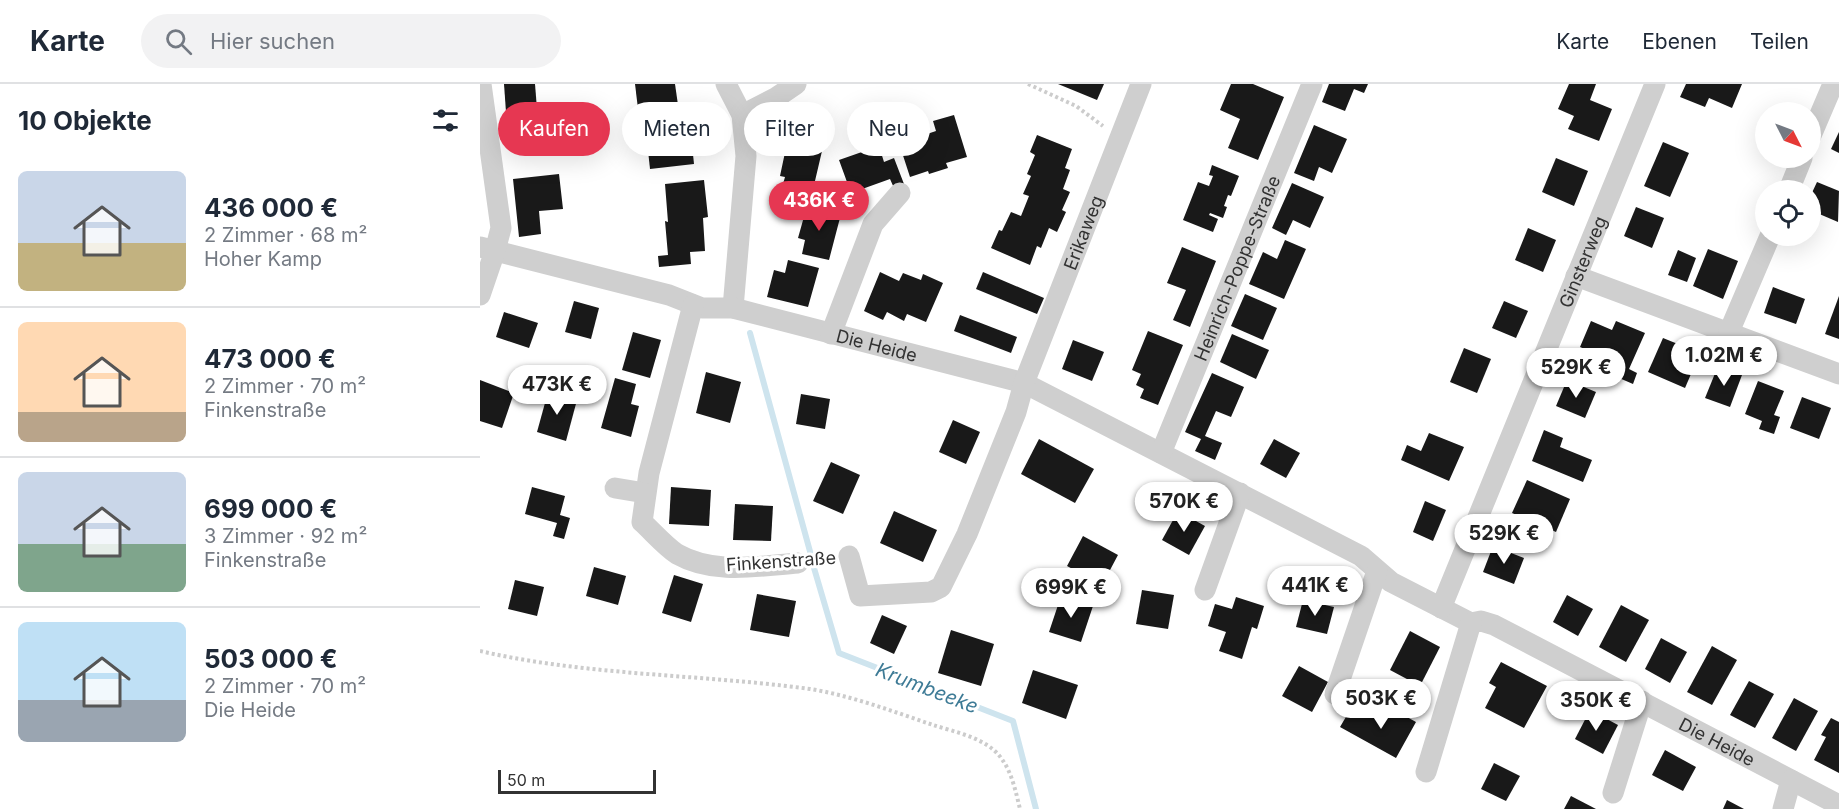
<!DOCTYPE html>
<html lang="de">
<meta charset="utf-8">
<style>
:root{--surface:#fff;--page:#f2f2f3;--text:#1f2937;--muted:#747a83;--line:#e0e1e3;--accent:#e63752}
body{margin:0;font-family:Inter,sans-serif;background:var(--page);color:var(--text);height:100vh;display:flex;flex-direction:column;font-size:22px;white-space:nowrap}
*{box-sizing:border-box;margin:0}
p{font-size:20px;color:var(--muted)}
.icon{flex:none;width:33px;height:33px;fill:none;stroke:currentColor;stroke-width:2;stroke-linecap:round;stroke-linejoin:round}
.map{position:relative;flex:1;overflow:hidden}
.panel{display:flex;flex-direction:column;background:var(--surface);width:480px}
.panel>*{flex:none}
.guide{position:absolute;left:18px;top:18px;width:570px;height:54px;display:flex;gap:12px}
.needle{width:39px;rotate:132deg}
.buttons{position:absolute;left:1275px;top:18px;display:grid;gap:12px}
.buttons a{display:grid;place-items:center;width:66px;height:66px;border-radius:50%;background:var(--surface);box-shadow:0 6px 24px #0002;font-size:30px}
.scale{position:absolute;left:18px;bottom:15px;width:158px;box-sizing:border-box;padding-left:6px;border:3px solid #323232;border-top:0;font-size:16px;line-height:21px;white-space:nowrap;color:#323232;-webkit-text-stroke:4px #fff;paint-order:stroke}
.price{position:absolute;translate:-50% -51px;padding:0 14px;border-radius:21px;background:#fff;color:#222;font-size:20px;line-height:39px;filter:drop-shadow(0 2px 3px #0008)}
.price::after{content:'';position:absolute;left:50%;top:36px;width:18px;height:14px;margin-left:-9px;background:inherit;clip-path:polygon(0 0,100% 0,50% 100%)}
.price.current{background:var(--accent);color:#fff}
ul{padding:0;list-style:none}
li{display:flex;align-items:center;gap:18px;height:150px;padding:0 18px}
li+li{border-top:2px solid var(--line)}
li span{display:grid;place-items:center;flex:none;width:168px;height:120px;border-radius:9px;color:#555}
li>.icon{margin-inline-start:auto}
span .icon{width:72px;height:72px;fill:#fffc;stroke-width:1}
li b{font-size:26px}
h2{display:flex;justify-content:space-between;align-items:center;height:72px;padding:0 18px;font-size:26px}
.tag{padding:0 21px;border-radius:27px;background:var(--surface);box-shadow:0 6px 24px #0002;font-size:21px;line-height:54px}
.tag.current{background:var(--accent);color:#fff}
header{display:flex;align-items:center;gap:36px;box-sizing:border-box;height:84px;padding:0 30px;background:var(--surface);border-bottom:2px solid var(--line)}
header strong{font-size:28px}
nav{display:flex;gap:33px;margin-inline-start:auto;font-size:21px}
.search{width:420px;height:54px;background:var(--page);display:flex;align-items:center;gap:15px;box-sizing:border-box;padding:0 21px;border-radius:33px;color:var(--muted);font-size:22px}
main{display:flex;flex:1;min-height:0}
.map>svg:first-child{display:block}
</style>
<header>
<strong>Karte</strong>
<div class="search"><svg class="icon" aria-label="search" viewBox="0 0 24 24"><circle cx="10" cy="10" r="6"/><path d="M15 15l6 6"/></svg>Hier suchen</div>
<nav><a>Karte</a><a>Ebenen</a><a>Teilen</a></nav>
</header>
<main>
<section class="panel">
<h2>10 Objekte<svg class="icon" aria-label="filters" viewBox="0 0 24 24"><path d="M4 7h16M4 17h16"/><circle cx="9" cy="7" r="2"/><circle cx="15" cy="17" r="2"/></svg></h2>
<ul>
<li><span style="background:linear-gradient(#c9d6e8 60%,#c2b280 0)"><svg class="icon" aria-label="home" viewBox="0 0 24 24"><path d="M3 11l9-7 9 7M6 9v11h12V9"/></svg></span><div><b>436 000 €</b><p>2 Zimmer · 68 m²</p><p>Hoher Kamp</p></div></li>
<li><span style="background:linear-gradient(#ffd9b3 75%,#b9a48a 0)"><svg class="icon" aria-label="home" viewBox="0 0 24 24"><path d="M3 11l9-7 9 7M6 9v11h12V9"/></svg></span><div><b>473 000 €</b><p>2 Zimmer · 70 m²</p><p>Finkenstraße</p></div></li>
<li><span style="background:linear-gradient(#c9d6e8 60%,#7fa58c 0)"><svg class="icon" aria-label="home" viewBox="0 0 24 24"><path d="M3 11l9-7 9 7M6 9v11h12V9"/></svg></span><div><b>699 000 €</b><p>3 Zimmer · 92 m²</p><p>Finkenstraße</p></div></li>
<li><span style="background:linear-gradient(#bfe0f5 65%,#9aa5b1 0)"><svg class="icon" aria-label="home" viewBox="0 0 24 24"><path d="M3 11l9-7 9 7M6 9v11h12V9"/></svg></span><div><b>503 000 €</b><p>2 Zimmer · 70 m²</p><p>Die Heide</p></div></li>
</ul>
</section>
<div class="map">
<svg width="1359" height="725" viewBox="0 0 1359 725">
<rect width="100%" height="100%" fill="#fff"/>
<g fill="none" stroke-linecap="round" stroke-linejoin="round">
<g stroke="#cee4ee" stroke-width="6">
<path d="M270,249L331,471"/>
<path d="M334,484L359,569L533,637L556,725"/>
</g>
</g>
<g fill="#191919">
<path d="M24,0H55L57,25L26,28Z"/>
<path d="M155,0H195L199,28L159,33Z"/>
<path d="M578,0H624L617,16Z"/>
<path d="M751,0H773L804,13L778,76L748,64L760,35L740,26Z"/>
<path d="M849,0H888L884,9L874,5L865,27L842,18Z"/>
<path d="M1089,0H1116L1110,16L1132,25L1119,57L1088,45L1094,32L1078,25Z"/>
<path d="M1206,0H1262L1252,24L1229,14L1225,23L1200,13Z"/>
<path d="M474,31L487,73L466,79L468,84L449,90L448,87L430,93L417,53L436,47L438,53L456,47L453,37Z"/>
<path d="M834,41L867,55L852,89L839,83L834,97L814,89Z"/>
<path d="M210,42L214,80L170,85L166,48Z"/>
<path d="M1359,48V69L1351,65Z"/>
<path d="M557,51L592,65L585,84L590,86L583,105L590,108L582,126L586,128L577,148L569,144L561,164L557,162L550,181L511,164L519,146L522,147L531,128L541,132L549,112L543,110L551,92L547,90L555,71L550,68Z"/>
<path d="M1183,58L1209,69L1190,113L1164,102Z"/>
<path d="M307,59L342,67L331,114L301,107L305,93L300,92Z"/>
<path d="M399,62L404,78L414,74L424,100L414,104L410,95L371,109L359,76Z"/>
<path d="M1076,74L1108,87L1094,122L1062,108Z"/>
<path d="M732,81L759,92L751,112L748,111L744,122L747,123L743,134L730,129L729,131L738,135L733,148L703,136L718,98L729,102L733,92L729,91Z"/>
<path d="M79,90L83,125L59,127L61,150L39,153L33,95Z"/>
<path d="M224,96L228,133L223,134L225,167L210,168L211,180L179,183L178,172L188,171L185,137L188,138L185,100Z"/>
<path d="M1337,98L1359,107L1358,138L1330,126V113Z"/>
<path d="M812,99L844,113L830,144L813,136L806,151L792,144Z"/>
<path d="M327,122L361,130L349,176L322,170L325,156L318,154Z"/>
<path d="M1156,123L1184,134L1172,164L1144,152Z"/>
<path d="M1048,144L1076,156L1063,188L1035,176Z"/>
<path d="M805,156L826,165L804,215L769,200L783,168L797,175Z"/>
<path d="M702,163L736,177L710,243L693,236L706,206L687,199Z"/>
<path d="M1228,165L1258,177L1243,215L1213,202Z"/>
<path d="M1198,166L1216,174L1207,198L1188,191Z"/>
<path d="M308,176L339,184L328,223L287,213L294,186L305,189Z"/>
<path d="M400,188L419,197L423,189L441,196L443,190L463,199L446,238L427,230L424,237L407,228L403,236L384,227Z"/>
<path d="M503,188L564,214L557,230L496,205Z"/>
<path d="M1293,203L1325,215L1316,240L1284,229Z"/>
<path d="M765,210L797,224L783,256L751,242Z"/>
<path d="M1359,212V255L1345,250Z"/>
<path d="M94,217L119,224L111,255L85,248Z"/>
<path d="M1024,217L1048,227L1036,254L1012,244Z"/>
<path d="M24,228L58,239L49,264L16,253Z"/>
<path d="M480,231L537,253L531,269L474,247Z"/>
<path d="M1111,237L1132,246L1136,237L1165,249L1149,285L1157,289L1153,300L1109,281L1114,269L1100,263Z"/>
<path d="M668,247L703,261L678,321L660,314L664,305L656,301L661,290L652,286Z"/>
<path d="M153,248L181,256L170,294L142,286Z"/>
<path d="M752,250L789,266L776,295L740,278Z"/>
<path d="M1183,254L1220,269L1205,304L1168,288Z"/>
<path d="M593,256L624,268L612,297L582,285Z"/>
<path d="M984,264L1011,275L997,309L970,298Z"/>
<path d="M1238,282L1262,291L1250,323L1225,314Z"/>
<path d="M226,288L261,298L250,339L216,329Z"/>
<path d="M732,289L764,303L751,333L736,327L725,352L742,359L735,376L715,367L721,355L705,348Z"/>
<path d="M135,294L156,300L151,320L159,322L151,353L121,344Z"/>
<path d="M0,296L34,309L22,344L0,337Z"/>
<path d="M1087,296L1116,308L1105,334L1076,322Z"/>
<path d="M1278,297L1304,307L1294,331L1300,333L1294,350L1279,345L1282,337L1265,330Z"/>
<path d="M68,308L97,316L86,357L57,348Z"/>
<path d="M321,310L350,315L345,345L316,340Z"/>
<path d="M1322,313L1351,324L1339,355L1310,344Z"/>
<path d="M473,336L500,348L486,380L459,368Z"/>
<path d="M1064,346L1083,354L1080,363L1112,376L1103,398L1052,377Z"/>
<path d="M949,349L984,363L969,397L921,376L927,361L941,367Z"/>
<path d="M559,355L614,385L595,419L541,390Z"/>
<path d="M794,355L820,369L806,394L780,380Z"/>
<path d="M351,378L380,391L363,430L333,417Z"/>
<path d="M1047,396L1090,415L1076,448L1032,429Z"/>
<path d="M52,403L85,412L80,431L90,434L84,455L73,452L77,439L45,430Z"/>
<path d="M191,403L231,406L229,442L189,440Z"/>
<path d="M945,417L966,426L953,457L933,448Z"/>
<path d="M255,420L293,422L291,457L253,456Z"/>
<path d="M414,427L457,446L443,478L400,459Z"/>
<path d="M698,427L725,442L709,471L682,456Z"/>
<path d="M603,452L638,471L622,501L587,482Z"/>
<path d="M1013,462L1044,474L1034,500L1003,488Z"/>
<path d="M114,483L146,492L138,521L106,512Z"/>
<path d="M194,491L223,500L211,538L182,529Z"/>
<path d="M35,496L64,503L57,532L28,525Z"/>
<path d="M662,506L694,511L688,545L656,540Z"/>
<path d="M277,510L316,517L309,553L270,546Z"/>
<path d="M1087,511L1113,525L1098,552L1073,538Z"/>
<path d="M581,512L613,522L601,558L569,548Z"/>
<path d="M756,513L784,522L777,545L772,543L762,575L739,567L746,548L728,542L735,520L752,525Z"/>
<path d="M823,516L854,523L847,550L816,543Z"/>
<path d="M1141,521L1169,536L1146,578L1119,563Z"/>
<path d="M402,531L427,542L414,570L390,559Z"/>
<path d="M471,546L514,560L501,602L458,589Z"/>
<path d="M930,547L960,563L940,602L910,586Z"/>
<path d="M1181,554L1207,568L1190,599L1165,585Z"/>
<path d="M1232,562L1257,576L1232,621L1207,608Z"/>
<path d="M1021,578L1067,602L1044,644L1005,624L1016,603L1009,599Z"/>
<path d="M819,582L848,598L832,628L802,612Z"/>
<path d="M553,586L598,601L586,635L542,619Z"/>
<path d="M1269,597L1294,610L1275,644L1250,631Z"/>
<path d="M1314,614L1338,627L1316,667L1292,654Z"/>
<path d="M909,623L936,638L916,674L860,643L870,626L884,634L886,629L901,637Z"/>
<path d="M1110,626L1138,641L1123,670L1095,655Z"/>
<path d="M1351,634L1359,638V689L1334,676L1346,653L1341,651Z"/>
<path d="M1185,666L1216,683L1203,707L1172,691Z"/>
<path d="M1014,679L1040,692L1026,717L1001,705Z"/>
<path d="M1091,712L1116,725H1084Z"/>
<path d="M1247,716L1264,725H1243Z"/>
</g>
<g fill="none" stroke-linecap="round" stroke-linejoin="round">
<g stroke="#ccc" stroke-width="4" stroke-dasharray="3 3" stroke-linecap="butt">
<path d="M548,0L596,22L623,42"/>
<path d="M0,567C108,592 221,590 330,605C369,611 415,628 453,641C475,648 507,654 521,674C532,688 536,709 540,725"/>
</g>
<g stroke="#cfcfcf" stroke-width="21">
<path d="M246,0L262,31L266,72L253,224"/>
<path d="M262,31L297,13L316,0"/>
<path d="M1330,54L1353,0"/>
<path d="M1309,106L1322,74"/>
<path id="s1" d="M0,163L189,211L222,224H253L544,299L881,472L911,498L991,539L1001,537L1014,541L1359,721"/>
<path d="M1096,192L1359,290"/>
<path d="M0,211L15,167L21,144L1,0"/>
<path d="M213,221L169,389L162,438C173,448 185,462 197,470C234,491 278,482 318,479"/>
<path d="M1249,248L1290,152"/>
<path d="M351,250L393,140L420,109"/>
<path id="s2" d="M681,369L832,0"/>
<path d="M135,404L165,409"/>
<path id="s3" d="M369,472L380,512L451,508L461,503L487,450L536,328L544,299L661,0"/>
<path d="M725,506L760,409"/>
<path id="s4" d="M961,524L1175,0"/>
<path d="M855,610L897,487"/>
<path d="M946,688L991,539"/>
<path d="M1133,709L1162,617"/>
<path d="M1303,725L1311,696"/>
</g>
</g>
<g text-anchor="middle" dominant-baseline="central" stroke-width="6" stroke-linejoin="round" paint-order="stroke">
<g font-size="18" fill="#323232" stroke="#fff">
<text stroke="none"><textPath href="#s3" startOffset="506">Erikaweg</textPath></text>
<text stroke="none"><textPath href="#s4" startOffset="374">Ginsterweg</textPath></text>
<text stroke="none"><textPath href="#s2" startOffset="200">Heinrich-Poppe-Straße</textPath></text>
<text stroke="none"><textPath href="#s1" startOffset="410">Die Heide</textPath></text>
<text transform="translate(301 477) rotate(-4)">Finkenstraße</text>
<text stroke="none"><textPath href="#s1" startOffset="1346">Die Heide</textPath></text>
</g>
<g font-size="20" font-style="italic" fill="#3e7b96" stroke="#fff">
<text transform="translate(447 604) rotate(21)">Krumbeeke</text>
</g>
</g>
</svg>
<div class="buttons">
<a><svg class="needle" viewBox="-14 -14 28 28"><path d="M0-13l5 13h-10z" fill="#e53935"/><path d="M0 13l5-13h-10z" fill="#747a83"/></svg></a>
<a><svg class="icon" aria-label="locate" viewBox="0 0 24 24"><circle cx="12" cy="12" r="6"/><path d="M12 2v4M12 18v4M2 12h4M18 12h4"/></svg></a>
</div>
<div class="scale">50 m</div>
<b class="price current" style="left:339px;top:148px">436K €</b>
<b class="price" style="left:1244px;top:303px">1.02M €</b>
<b class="price" style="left:1096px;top:315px">529K €</b>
<b class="price" style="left:77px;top:332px">473K €</b>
<b class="price" style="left:704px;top:449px">570K €</b>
<b class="price" style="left:1024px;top:481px">529K €</b>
<b class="price" style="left:835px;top:533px">441K €</b>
<b class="price" style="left:591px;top:535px">699K €</b>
<b class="price" style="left:901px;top:646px">503K €</b>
<b class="price" style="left:1116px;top:648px">350K €</b>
<div class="guide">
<a class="tag current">Kaufen</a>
<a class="tag">Mieten</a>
<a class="tag">Filter</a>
<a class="tag">Neu</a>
</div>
</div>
</main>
